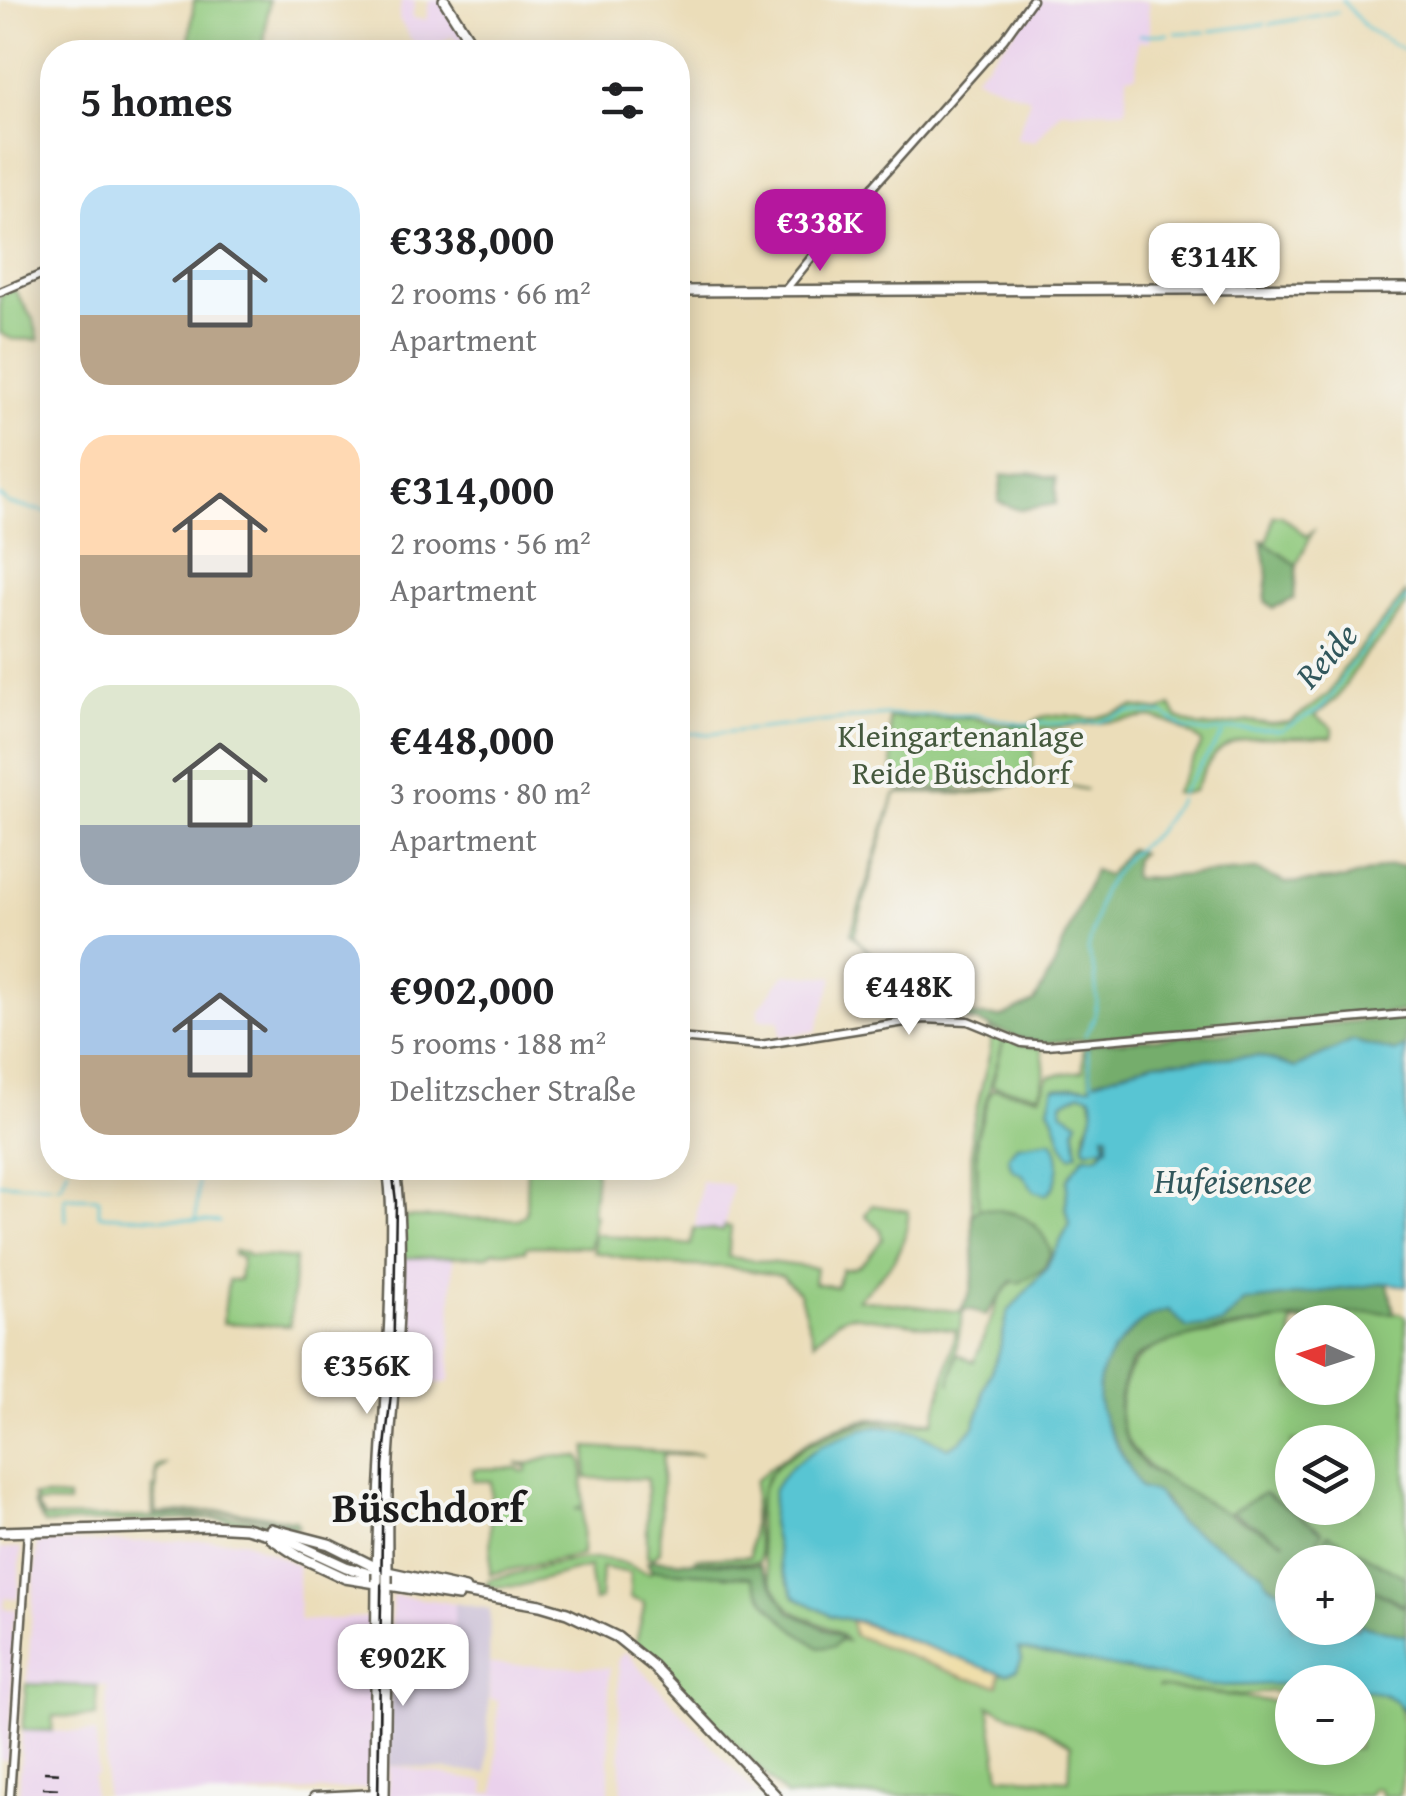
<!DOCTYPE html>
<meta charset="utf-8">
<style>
:root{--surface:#fff;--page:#f6f6f6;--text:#202124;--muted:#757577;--accent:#b5179e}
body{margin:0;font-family:"Gentium Book Plus",serif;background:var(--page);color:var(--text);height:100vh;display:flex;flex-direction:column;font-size:38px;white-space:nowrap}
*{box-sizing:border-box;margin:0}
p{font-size:32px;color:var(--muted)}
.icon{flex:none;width:55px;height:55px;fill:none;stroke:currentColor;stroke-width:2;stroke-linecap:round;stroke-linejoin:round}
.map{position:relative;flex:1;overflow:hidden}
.side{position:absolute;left:40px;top:40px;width:650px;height:1140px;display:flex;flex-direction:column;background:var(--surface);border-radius:40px;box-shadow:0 5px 25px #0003}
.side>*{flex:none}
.needle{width:65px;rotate:273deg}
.buttons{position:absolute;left:1275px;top:1305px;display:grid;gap:20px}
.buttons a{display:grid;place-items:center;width:100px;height:100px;border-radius:50%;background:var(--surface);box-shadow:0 5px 25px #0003;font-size:50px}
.price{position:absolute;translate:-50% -85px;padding:0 22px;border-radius:20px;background:#fff;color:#222;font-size:32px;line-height:65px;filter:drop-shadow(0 2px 5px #0008)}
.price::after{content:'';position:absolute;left:50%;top:60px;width:30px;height:22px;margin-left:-15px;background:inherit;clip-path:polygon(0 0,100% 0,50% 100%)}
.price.active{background:var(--accent);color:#fff}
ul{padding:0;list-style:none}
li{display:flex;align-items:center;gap:30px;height:250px;padding:0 40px}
li span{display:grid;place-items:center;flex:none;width:280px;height:200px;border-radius:30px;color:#555}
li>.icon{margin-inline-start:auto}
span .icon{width:120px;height:120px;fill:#fffc;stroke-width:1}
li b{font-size:42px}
h2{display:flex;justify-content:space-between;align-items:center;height:120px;padding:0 40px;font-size:42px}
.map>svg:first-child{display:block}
</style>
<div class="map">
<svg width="1406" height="1796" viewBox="0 0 1406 1796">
<rect width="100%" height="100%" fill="#f6f6f2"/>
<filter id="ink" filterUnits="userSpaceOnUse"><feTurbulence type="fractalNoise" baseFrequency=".01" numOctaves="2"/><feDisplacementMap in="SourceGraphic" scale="20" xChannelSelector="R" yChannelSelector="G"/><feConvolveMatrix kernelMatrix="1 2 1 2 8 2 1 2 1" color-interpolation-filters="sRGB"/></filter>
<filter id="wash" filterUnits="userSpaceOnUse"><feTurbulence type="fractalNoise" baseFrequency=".0048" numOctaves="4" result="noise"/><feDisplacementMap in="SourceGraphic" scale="40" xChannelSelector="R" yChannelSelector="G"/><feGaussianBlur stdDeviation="2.25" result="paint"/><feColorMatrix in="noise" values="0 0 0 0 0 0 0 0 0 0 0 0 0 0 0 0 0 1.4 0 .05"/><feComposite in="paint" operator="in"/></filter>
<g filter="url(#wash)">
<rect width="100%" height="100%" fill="#ebddb9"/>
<g fill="#ead1ec">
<path d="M401,0H415L412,18L426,20L429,0H441L474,52H463L452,36L426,52H419L399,19Z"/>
<path d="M1037,0L1148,1L1150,41L1138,42L1136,75L1127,76L1126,110L1060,111L1036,141L1016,139L1030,98L974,77L1012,35Z"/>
<path d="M785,974L834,977L816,1031L780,1037V1020L758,1019L759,1008Z"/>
<path d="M701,1181L732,1185L724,1231L695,1228Z"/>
<path d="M403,1258H453L450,1380L446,1383H405L399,1376Z"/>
<path d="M244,1540L298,1566L299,1621L372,1617V1784L366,1788L229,1796H105L107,1686L27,1683L37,1543Z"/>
<path d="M21,1548L18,1598H5L4,1609H17L11,1631L15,1635L8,1760H0V1549Z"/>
<path d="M392,1595L454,1603V1671L390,1670Z"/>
<path d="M625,1651L758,1796H622L618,1659Z"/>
<path d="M489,1664L609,1668V1796H388L389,1765L485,1782L484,1793H495L498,1700L490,1699Z"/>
<path d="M22,1730L96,1733L97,1774L93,1776V1796H19Z"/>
</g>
<path fill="#cabfd6" d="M454,1603L490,1609L487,1773L389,1765L390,1670H454Z"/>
<g fill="#90c97d" stroke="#56724c" stroke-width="2.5" fill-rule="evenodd">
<path d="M194,0H269L263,52H188Z"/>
<path d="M14,289L34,321L39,340L12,339L0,333V295Z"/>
<path d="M1281,515L1306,536L1313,531L1297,565L1262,541L1268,540L1273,516Z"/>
<path d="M1406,593V605L1382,638L1366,653L1337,698L1315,716L1332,727V737C1315,736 1299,738 1282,737C1232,736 1215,742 1194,791L1181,794L1174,793L1201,746V741L1173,724L1151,717L1034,730L1032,777L951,789L894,786L889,718H973L1006,725L1032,726L1033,722L1046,716L1067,715L1092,719L1134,707L1161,711L1171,706L1178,718L1197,726L1214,727L1250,721L1271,724L1290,722L1329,694L1343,669Z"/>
<path d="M1042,779L1087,790L1040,780L974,794L899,793L894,797L854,936L905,993L912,1011L964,1015L962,1019H880L909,1015C905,982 873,957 851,933L894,796L902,791L971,792Z"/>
<path d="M990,1030L1020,1044L1041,1048C1045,1063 1047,1084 1038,1094L992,1086L1004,1039L975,1138L978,1206L977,1137L990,1092L994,1089L1040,1096L1049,1076L1083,1071V1044H1090L1086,1051L1091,1086L1054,1088L1049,1108C1060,1124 1057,1142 1071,1156C1081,1136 1074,1127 1062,1110V1102L1081,1093L1090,1094L1094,1113L1086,1129L1084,1147L1106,1145L1104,1134H1108V1146L1097,1156H1084L1068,1179L1066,1206L1070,1224L1045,1270L1008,1312L999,1352L983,1390L982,1405L974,1426L961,1441L948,1448L916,1431L883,1426L771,1523L780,1564L794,1596L832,1616L851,1620L875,1642L966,1678L998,1684L1000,1672L1017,1669L1022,1659L1016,1648L1213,1686L1292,1684V1694L1271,1691L1242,1696L1157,1687L1292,1704V1748H1358V1711L1365,1712L1367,1709L1358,1707V1688C1371,1691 1386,1692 1397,1701C1406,1716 1405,1775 1399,1796H1381L1380,1789L1373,1788L1368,1796H786L636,1642L645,1603L630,1598V1573L602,1567L600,1599L594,1601L589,1567L519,1586L480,1587L488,1584V1580C524,1573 585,1551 620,1562C631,1565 638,1571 650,1573L651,1570L752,1577C766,1610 791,1627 819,1647L841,1640L847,1641C832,1622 800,1622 784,1602C760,1573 746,1503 772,1472C790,1450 833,1432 860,1425C883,1418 915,1427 934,1422C913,1420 892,1418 872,1420C841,1424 771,1456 763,1487C759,1498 754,1513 755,1525C755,1538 763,1549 759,1562L695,1561L696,1558L750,1556L755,1481C784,1454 829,1423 871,1419C892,1417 913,1421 934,1421L956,1330L850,1315L838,1320L814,1342L799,1293L782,1276L727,1267L661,1265L594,1252L593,1234L691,1245L694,1228L723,1231L724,1226L731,1227L728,1257L816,1268L814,1283L836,1287L842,1269C862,1271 871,1254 882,1239L880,1229L865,1215L872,1205L909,1211C905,1256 888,1269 858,1299L963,1312L950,1385L957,1354L974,1362L1000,1296L1013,1281L1036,1225L1015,1213L980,1208L972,1215L971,1132L990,1052L991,1039L988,1033ZM989,1706L1038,1725L1071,1745L1069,1780L1000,1776Z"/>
<path d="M527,1168H592L596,1172L592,1214L595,1215L590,1247L533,1246L526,1247L525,1251H494L487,1256L403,1258V1217L517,1219L526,1214Z"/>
<path d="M234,1251L246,1252L247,1255L295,1259L290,1326L223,1323L228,1280H239L242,1257L233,1255Z"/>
<path d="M1368,1311L1399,1313L1406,1317V1578L1328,1534L1315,1557L1311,1555L1322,1531L1265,1493L1228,1514C1182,1490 1106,1458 1122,1393C1127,1370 1135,1358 1157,1347C1180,1336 1206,1335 1231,1330C1276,1321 1322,1314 1368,1311ZM1292,1322H1358V1388H1292ZM1292,1442H1358V1508H1292Z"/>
<path d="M587,1447L702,1454L663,1455L660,1552L653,1558L647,1557V1479L586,1478Z"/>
<path d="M554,1456L580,1457L583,1462V1507L575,1509L583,1510L582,1555L490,1574L491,1481H473V1469L518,1468L520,1471H527V1466L516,1464L532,1463Z"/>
<path d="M159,1465H165L157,1472L155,1514C180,1513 205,1510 230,1511C252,1512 274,1518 296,1520L297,1526H300L293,1529L217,1519L44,1524L33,1503L36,1499L31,1496L68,1498V1504L35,1503L44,1518L229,1516L293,1526L292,1523L230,1512L153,1515V1488H156V1469Z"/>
<path d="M26,1684L97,1686L96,1717L53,1716L52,1731L22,1730Z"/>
</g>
<g fill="#74ad6c" stroke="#486444" stroke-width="2.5">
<path d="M1029,473L1056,478V504L1019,510L998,502L1002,475Z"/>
<path d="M1262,541L1297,565L1294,599L1273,608L1265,601L1268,576Z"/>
<path d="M1129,849L1141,853L1135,859L1132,876L1135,879L1256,870L1286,883L1346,879L1389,866H1406V1012L1044,1043C1014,1041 991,1023 962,1019L964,1015L1002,1017L1034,1002L1054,966L1094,870L1107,876Z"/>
<path d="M1406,1017V1047L1395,1052L1353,1041L1295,1068L1258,1056L1153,1062L1092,1082L1087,1051L1090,1044Z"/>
<path d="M980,1208C1016,1211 1038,1216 1051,1252L1044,1269L1019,1283L1012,1281L985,1316L972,1310H961L971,1290L974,1272L972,1215Z"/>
<path d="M1388,1283L1394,1313C1346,1310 1165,1329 1134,1360C1126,1369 1123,1384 1120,1396C1115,1420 1127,1447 1144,1465C1150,1472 1162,1477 1170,1481C1207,1504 1246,1523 1285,1542L1231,1512L1264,1493L1322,1531L1311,1556L1314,1557L1328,1534L1406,1578V1605L1369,1587L1406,1608V1636L1358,1624V1562H1292V1597L1266,1582L1262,1572L1178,1522L1163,1498L1140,1488L1099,1410L1097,1376L1106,1358L1145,1317L1169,1310Z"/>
<path d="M654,1560L759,1565L790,1612L842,1637L834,1646L819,1648C791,1627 767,1610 752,1577L651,1570L647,1562Z"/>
</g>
<path fill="#eeda9e" stroke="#857b5d" stroke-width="2.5" d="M851,1620L1000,1672L998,1685L966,1678L854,1635Z"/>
<g fill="#59c5d3" stroke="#3a7078" stroke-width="2.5">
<path d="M1353,1041L1395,1052L1406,1047V1286L1388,1283L1244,1302L1222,1324L1187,1328L1169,1310C1143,1317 1135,1325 1118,1345C1073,1397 1116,1437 1140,1488L1157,1493L1178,1522L1262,1572L1266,1582L1292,1597V1628H1358V1624L1406,1636V1713C1395,1695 1378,1692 1358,1688V1682L1213,1686L1018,1649L1022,1659L1017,1669L1007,1674L990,1670L862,1622L832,1616L794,1596L780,1564L771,1523L774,1489L780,1480L793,1465L822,1445L862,1429L883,1426L916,1431L948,1448L961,1441L974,1426L982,1405L983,1390L999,1352L1008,1312L1045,1270L1070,1224L1066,1206L1068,1179L1084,1156H1098L1108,1146V1134H1104L1106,1146L1087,1150L1084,1147C1085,1128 1100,1113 1090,1095L1081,1093L1062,1102V1111L1078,1121L1075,1128L1078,1153L1071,1156C1057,1142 1060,1124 1049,1108L1054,1088L1091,1086L1092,1082L1153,1062L1258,1056L1295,1068Z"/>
<path d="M1052,1140C1063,1156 1060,1184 1046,1195L1034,1191L1023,1175L1012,1169L1008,1157L1017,1145Z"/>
</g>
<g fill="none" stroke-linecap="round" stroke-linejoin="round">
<g stroke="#59c5d3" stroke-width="2.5">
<path d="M1342,0L1367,29L1406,51"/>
<path d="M1270,24L1338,12"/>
<path d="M1211,31L1265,24"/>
<path d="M1176,33L1205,32"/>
<path d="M1140,35L1168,34"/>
<path d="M0,496L9,504L52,513"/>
<path d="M52,643V641"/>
<path d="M678,733L709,734L885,715H978L1021,724L1075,723L1099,722L1127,712L1164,714L1186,729L1207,733L1232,729L1282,730L1320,709L1332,696L1347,670L1406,598"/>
<path d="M1180,794L1223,734"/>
<path d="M1085,1035L1094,1018L1097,1002L1095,975L1088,951L1102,891L1127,857L1155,834L1179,800"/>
<path d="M1087,1049L1092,1082"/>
<path d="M0,1183L51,1186"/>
<path d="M56,1186H61L68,1168"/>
<path d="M162,1218L220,1222"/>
<path d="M196,1219L198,1183"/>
<path d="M66,1221L65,1197L99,1198V1215L159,1218"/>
</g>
</g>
</g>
<g filter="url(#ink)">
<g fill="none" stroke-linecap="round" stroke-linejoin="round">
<defs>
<g id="minor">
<path d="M786,289L824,242L1004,39L1032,0"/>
<path d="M0,292L52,270"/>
<path d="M678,1038L760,1045L924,1019L968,1021L1022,1043L1047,1045L1406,1014"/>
<path d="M10,1796L28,1531"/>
<path d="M314,1796L378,1793"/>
</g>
<g id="major">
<path d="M444,0L477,52"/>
<path d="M678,291L1406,288"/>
<path d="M271,1529L329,1544L383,1571L465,1589"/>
<path d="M0,1532L210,1526L246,1528L283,1538L346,1567L382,1578L540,1605L567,1613L617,1637L653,1666L776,1796"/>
<path d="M271,1538L298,1556L345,1578L458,1596"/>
<path d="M377,1573C379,1476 389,1380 391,1282C391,1244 394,1206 388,1168"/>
<path d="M387,1575C387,1537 386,1498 388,1459C394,1363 407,1264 394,1168"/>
<path d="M375,1796L377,1581"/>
<path d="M384,1796L387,1584"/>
</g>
</defs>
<use href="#minor" stroke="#646053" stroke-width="11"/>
<use href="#major" stroke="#646053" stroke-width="14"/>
<use href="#minor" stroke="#fff" stroke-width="6"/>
<use href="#major" stroke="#fff" stroke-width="9"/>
<path stroke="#1c1c1c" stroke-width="2.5" d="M378,1796L383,1465L393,1376L396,1202L392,1168"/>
<g stroke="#1c1c1c" stroke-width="2.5" stroke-dasharray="15 8" stroke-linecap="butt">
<path d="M44,1772L62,1773"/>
<path d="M43,1788L62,1789"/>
</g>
<defs>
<g id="major-bridge">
<path d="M377,1581V1573"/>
<path d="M387,1583V1575"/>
</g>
</defs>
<use href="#major-bridge" stroke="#646053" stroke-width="14" stroke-linecap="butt"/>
<use href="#major-bridge" stroke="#fff" stroke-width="9"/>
</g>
</g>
<g text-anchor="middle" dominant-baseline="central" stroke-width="8" stroke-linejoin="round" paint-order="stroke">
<g font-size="32" fill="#45593e" stroke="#f6f6f2">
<text x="961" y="735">Kleingartenanlage<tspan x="961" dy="37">Reide Büschdorf</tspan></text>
</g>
<g font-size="35" font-style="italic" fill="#31575c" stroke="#f6f6f2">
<text transform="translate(1326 655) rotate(-48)">Reide</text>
<text x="1233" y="1180">Hufeisensee</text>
</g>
<g font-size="42" font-weight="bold" fill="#1c1c1c" stroke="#f6f6f2">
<text x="428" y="1506">Büschdorf</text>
</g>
</g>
</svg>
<div class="buttons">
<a><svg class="needle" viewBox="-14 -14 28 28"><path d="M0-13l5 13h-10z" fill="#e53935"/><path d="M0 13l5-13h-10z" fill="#757577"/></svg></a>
<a><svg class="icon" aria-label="layers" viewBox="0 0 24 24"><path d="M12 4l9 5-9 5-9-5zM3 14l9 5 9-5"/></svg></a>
<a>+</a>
<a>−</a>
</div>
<b class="price active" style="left:820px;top:274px">€338K</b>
<b class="price" style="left:1214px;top:308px">€314K</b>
<b class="price" style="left:909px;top:1038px">€448K</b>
<b class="price" style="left:367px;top:1417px">€356K</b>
<b class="price" style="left:403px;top:1709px">€902K</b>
<section class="side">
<h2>5 homes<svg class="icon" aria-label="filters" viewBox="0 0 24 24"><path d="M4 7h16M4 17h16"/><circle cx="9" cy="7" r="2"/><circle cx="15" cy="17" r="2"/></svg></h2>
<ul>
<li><span style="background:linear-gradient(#bfe0f5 65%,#b9a48a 0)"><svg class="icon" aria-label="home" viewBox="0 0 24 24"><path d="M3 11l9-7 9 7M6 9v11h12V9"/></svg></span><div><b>€338,000</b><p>2 rooms · 66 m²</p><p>Apartment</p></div></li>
<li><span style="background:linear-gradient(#ffd9b3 60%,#b9a48a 0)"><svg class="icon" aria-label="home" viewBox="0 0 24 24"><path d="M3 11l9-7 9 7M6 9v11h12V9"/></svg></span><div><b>€314,000</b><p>2 rooms · 56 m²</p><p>Apartment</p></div></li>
<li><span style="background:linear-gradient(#dfe7d0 70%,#9aa5b1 0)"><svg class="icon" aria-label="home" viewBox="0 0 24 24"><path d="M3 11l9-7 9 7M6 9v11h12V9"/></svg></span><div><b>€448,000</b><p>3 rooms · 80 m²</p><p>Apartment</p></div></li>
<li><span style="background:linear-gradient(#a9c7e8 60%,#b9a48a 0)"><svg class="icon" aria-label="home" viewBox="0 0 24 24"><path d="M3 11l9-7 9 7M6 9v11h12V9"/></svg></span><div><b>€902,000</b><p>5 rooms · 188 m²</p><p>Delitzscher Straße</p></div></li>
</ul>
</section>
</div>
